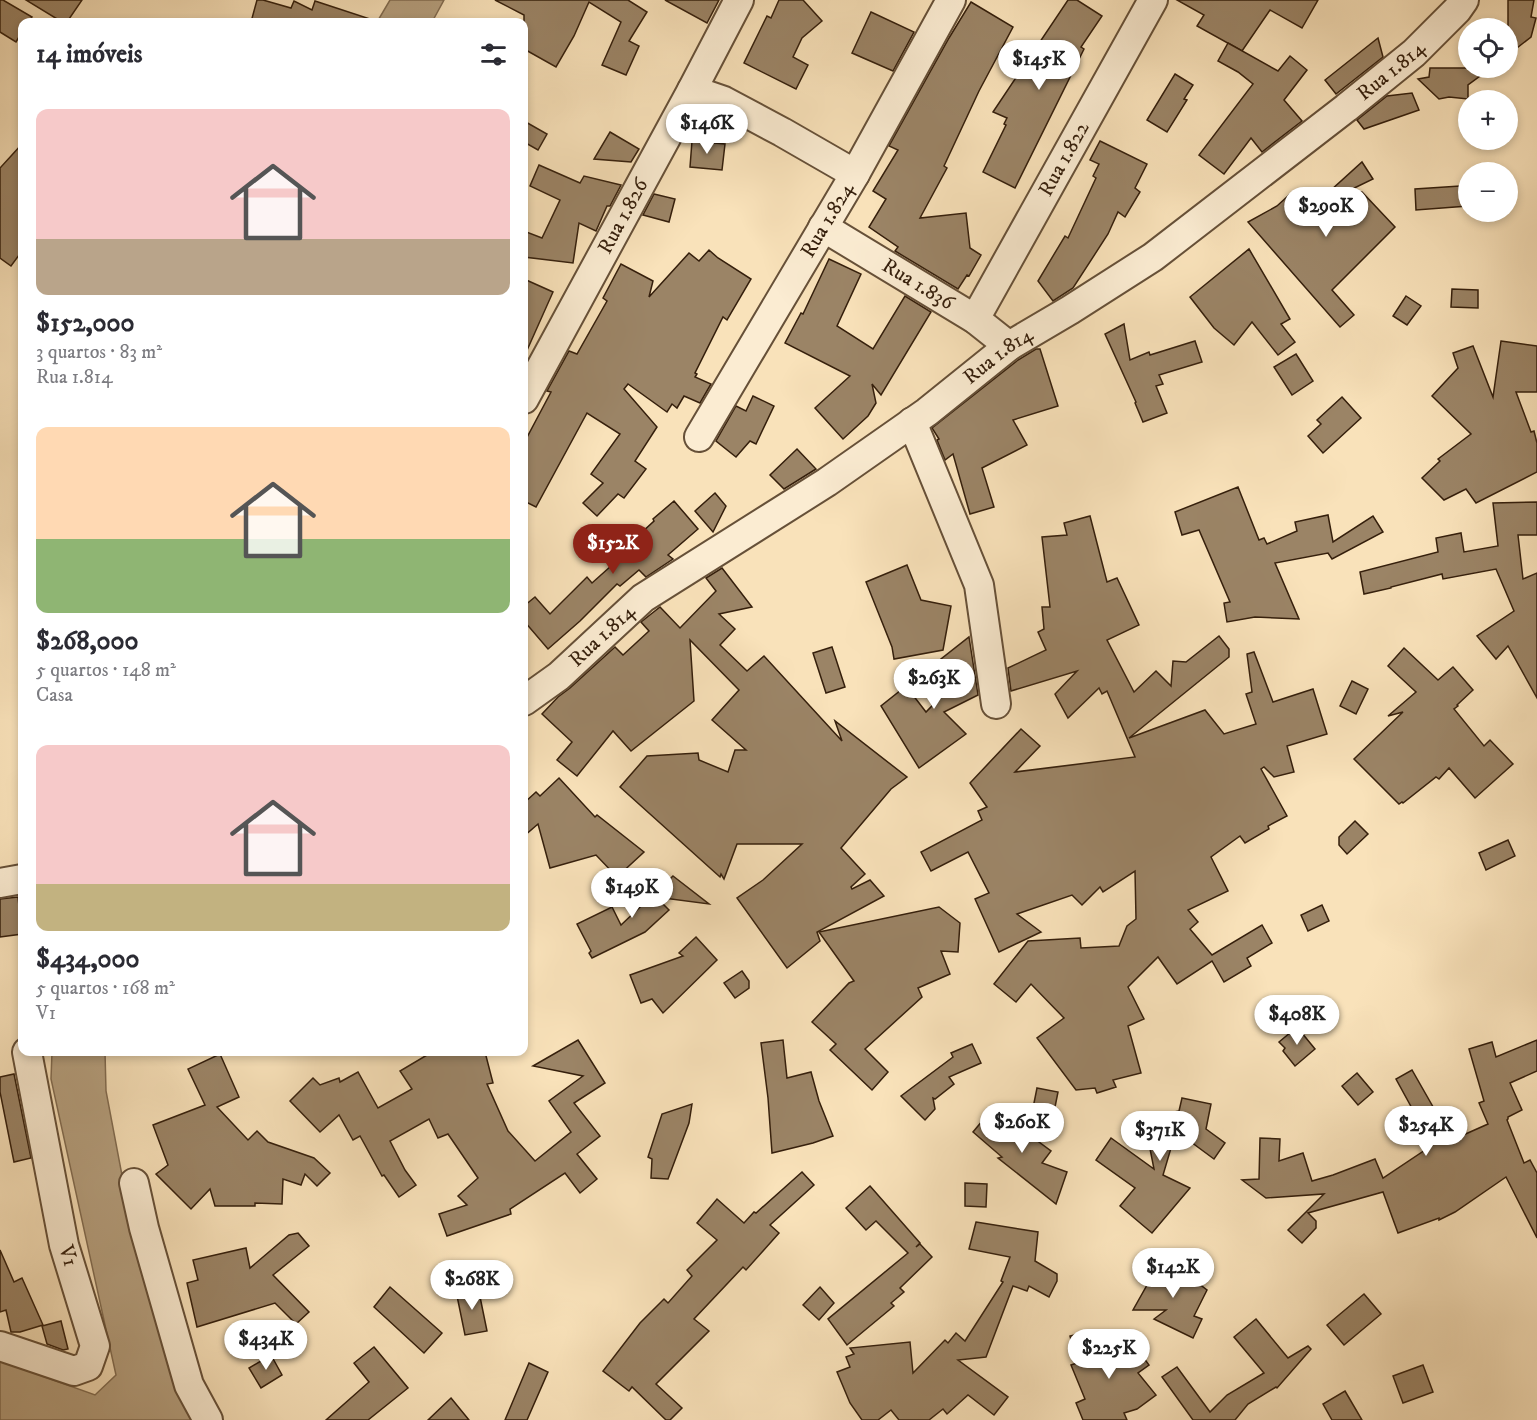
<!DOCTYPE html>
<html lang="pt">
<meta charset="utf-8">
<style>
:root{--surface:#fff;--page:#f7f7f7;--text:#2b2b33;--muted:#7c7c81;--accent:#8f2418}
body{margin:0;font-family:"IM FELL DW Pica",serif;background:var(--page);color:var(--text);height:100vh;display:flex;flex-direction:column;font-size:22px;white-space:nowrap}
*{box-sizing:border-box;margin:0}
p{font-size:20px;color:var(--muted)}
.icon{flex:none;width:33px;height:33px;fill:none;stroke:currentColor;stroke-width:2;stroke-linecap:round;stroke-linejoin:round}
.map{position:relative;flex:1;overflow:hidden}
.side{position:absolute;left:18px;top:18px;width:510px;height:1038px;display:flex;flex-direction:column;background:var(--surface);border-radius:12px;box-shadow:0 3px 9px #0003}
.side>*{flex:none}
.buttons{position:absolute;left:1458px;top:18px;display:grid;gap:12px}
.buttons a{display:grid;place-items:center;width:60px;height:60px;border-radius:50%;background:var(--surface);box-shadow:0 3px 9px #0003;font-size:30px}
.price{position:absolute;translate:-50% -51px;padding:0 14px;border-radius:21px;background:#fff;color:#222;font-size:20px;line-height:39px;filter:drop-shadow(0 2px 3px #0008)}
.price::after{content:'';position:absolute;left:50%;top:36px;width:18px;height:14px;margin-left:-9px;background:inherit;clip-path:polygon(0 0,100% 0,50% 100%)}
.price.active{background:var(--accent);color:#fff}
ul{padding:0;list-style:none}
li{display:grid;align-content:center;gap:12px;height:318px;padding:0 18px}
li span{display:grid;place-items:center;height:186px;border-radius:12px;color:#555}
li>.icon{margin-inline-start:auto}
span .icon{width:108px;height:108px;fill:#fffc;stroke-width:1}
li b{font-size:26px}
h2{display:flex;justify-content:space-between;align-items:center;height:72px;padding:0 18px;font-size:26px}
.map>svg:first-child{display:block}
</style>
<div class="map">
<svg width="1537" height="1420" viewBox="0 0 1537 1420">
<rect width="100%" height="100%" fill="#f9e2ba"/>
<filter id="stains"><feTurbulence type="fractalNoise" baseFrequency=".00333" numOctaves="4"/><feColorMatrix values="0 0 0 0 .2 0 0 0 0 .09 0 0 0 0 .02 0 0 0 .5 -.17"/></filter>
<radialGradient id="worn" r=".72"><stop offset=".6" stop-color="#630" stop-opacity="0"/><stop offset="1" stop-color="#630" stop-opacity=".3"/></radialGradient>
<g fill="#b6a07f" stroke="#826c51" stroke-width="1.5">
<path d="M390,0H444L432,22H377Z"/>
<path d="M52,1052H105L106,1091L139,1265L176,1383L196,1420H0V1361L95,1395L116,1375L51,1079Z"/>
</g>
<g fill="#9b8466" stroke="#351f0c" stroke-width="1.5">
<path d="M0,0H3L32,17L28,22H22V32L16,42L0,32Z"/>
<path d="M26,0H82L67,22H62Z"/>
<path d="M257,0H263L291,8L294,1L312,10L315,1L370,19V22H251Z"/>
<path d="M495,0H628L647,12L629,41L639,46L626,75L602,65L621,22L589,2L574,36L556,67L524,49V15Z"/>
<path d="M665,0H719L707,23Z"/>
<path d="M779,0H803L822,21L802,38L793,57L808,65L796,89L744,63L767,16L771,18Z"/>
<path d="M1068,0H1077L1102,16L1081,47L1084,49L1015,188L983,172L1006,125L1004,124L1007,118L993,112Z"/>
<path d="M1177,0H1318L1302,28L1270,10L1242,51L1197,26L1204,15Z"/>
<path d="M1508,0H1534L1531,17L1536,18L1531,37L1508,55Z"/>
<path d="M971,2L1013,27L979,91L944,166L947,168L920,218L966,213L970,248L981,255L969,276L967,275L958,289L895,251L898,247L869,227L886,199L873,191L898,150L889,146L949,38Z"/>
<path d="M871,12L914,32L893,71L852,53Z"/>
<path d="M1378,38L1383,57L1336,94L1325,80Z"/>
<path d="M1228,43L1278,71L1290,56L1307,70L1284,100L1302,121L1262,152L1251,138L1224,174L1199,155L1253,84L1238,72L1218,61Z"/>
<path d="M1430,68H1491L1468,85V99L1449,97L1439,99L1418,79L1429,77Z"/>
<path d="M1175,74L1193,85L1184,99L1187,100L1167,132L1147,120Z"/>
<path d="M1412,93L1419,110L1364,129L1357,120L1387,96Z"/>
<path d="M524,121L547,134L538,150L524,142Z"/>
<path d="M610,132L639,149L631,162L594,159Z"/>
<path d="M692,141L725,144L722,170L690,167Z"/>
<path d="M1100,141L1147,164L1135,188L1140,192L1125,217L1118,212L1108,234L1073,288L1053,301L1038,281L1065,236L1068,238L1096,178L1093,176L1099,164L1090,160Z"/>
<path d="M22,144V251L11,266L0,258V168Z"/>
<path d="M1362,162L1373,179L1344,193L1362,192L1395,227L1332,290L1354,315L1340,327L1248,222L1277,206L1289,195L1296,203L1320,200Z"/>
<path d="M539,165L580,183L584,176L621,185L610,206H607L596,231L579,223L573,263L524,257V231L542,238L560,200L530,186Z"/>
<path d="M1460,186L1468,200V206L1416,210L1415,189Z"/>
<path d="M654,194L675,199L669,222L643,215Z"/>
<path d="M1249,249L1290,319L1281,324L1295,342L1278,355L1252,322L1234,345L1214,328L1190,297Z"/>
<path d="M709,250L718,258L751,279L727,320L723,317L695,373L697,374L695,377L711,384L700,403L684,396L677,408L672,404L667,412L628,384L624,389L657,427L635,461L646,469L624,498L618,494L597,516L583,503L603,483L591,474L620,434L587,413L536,507L524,501V443L551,392L547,391L569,351L577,354L607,301L603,298L621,264L653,281L649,297L689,253L699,261Z"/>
<path d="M829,259L861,274L837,326L873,349L905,296L931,312L881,395L872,384L876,403L868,416L843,439L815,408L850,376L785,343L801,313L803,314Z"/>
<path d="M524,279L553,292L524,357Z"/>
<path d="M1452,289L1478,290V308L1451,307Z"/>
<path d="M1406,296L1421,306L1407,325L1393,316Z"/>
<path d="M1124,324L1130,360L1149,352L1150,355L1195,341L1202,362L1159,375L1163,384L1156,386L1167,413L1143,422L1135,403L1136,402L1105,334Z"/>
<path d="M1501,341L1537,346V392H1516L1531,432L1534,431L1537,443V472L1476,503L1466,489L1444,500L1422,478L1440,461L1438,459L1471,434L1432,396L1458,368L1453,353L1473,346L1493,397Z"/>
<path d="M1036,349H1040L1058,406L1013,420L1027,445L982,468L994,507L970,514L953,454L945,460L937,440L939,439L932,428L1018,360Z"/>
<path d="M1296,354L1313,381L1292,395L1274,367Z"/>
<path d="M753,396L774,406L756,444L750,441L736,457L716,441L736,406L746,411Z"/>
<path d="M1342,397L1361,418L1323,453L1308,436L1321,424L1317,420Z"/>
<path d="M797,449L816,469L784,489L770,475Z"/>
<path d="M1238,487L1259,540L1264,538L1267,544L1297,531L1295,522L1328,515L1333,542L1373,516L1383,532L1332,559L1328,553L1275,563L1299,619L1255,617L1227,622L1224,603L1230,602L1199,530L1182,535L1175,512Z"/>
<path d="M715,493L726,506L713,532L695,511Z"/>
<path d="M674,501L698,529L668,555L673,559L646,577L639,570L620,586L617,584L580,621L548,649L524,621V606L535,597L550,614L587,577L592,583L630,549L627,546L654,521L653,519Z"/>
<path d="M1537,502V535H1518L1523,579L1537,573V698L1508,646L1496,659L1477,636L1514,611L1496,569L1443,579L1442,574L1391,587V588L1364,594L1360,572L1438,552L1436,538L1461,533L1464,552L1498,546L1493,503Z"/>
<path d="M1090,516L1107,582L1117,578L1139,625L1107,640L1134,692L1156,671L1171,686L1173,661L1186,662L1219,636L1229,649V657L1129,738L1205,710L1224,734L1256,724L1246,694L1252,692L1247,654L1254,652L1273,702L1313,689L1327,734L1287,746L1294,772L1274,777L1264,767L1261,769L1287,816L1268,826L1269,829L1245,843L1240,836L1211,857L1228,891L1188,910L1198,922L1190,929L1212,955L1262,925L1272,943L1247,958L1251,966L1224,982L1212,961L1177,984L1158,957L1128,987L1144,1019L1128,1026L1141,1073L1113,1080L1116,1087L1097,1093L1095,1088L1076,1090L1037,1038L1064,1018L1031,984L1016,1002L994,984L1028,941L1080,938L1081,948L1119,946L1127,926L1136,919L1135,871L1103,892L1100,887L1082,905L1072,895L1017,914L1041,932L999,952L975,899L989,893L968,852L931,871L921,852L982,820L978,811L987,807L970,783L1021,729L1040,746L1015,772L1135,757L1107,691L1102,694L1099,688L1068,718L1055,694L1077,671L1011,691L1008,668L1046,650L1038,632L1044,629L1042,607H1050L1042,537L1067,535L1064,523Z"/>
<path d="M907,565L921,600L951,606L943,650L894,659L892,647L866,582Z"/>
<path d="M722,568L752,607L719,614L735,629L720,645L747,671L764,656L842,741L835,721L907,777L891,789L841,848L865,874L851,887L852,889L870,880L884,896L817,932L820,941L787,968L737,898L763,880L802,844H737L724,879L721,874L720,877L620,787L647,756L698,753L699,760L728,772L735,750H746L712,720L739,690L690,640L694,701L631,751L613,731L577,776L557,760L572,742L542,714L558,697L570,688L615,647L623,655L649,631L641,622L660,607L680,628L716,591L706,578Z"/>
<path d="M969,637L978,695L944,712L966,734L919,768L881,706L906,686L926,712L954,683L941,659Z"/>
<path d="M832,647L845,687L826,693L813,653Z"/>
<path d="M1404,648L1438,680L1453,667L1473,690L1457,705L1458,706L1454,709L1484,746L1490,740L1513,764L1475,798L1449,768L1439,779L1436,777L1403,803L1402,802L1399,804L1354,759L1403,712L1388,716L1416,692L1388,666Z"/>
<path d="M1352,681L1368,689L1356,714L1340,706Z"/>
<path d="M559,778L595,817L597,815L644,852L617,877L596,855L550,868L538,824L524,836V803L536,792L540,796Z"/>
<path d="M1355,821L1368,834L1347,854L1339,845V837Z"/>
<path d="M1508,840L1515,856L1486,870L1479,853Z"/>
<path d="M673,876L709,904L656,897L669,910L645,932L592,958L589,953L591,951L577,924L612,907L621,925Z"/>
<path d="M18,897L22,934L0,937V899Z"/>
<path d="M1322,905L1329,921L1308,931L1301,915Z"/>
<path d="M939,907L960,923L958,952L941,951L950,974L918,988L922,997L865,1049L888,1072L872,1090L830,1050L836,1044L812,1022L849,983L854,981L819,932Z"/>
<path d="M696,937L717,960L663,1013L652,999L641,1003L630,975L683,956L679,953Z"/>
<path d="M742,971L749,981V988L735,998L724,983Z"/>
<path d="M1297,1027L1315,1049L1295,1066L1283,1051L1285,1048L1279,1042Z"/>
<path d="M578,1040L605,1083L574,1103L600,1136L577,1154L597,1179L580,1193L565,1173L510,1209L511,1214L447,1236L439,1214L467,1205L458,1196L478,1178L448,1134L438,1138L429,1119L390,1141L405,1170L416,1185L399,1197L384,1175L382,1176L360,1136L353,1140L339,1115L320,1132L290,1101L313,1078L320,1085L339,1078L340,1082L358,1072L378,1108L412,1089L400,1071L432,1052H485L493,1083L487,1084L508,1131L535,1161L571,1132L549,1101L583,1076L533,1066Z"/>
<path d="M783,1040L787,1078L811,1072L819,1101L833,1136L813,1143L772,1153L768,1098L761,1043Z"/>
<path d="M1537,1040V1071L1510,1083L1522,1110L1508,1117V1119L1507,1120L1524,1163L1530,1160L1537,1173V1238L1506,1177L1455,1212L1439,1220V1218L1398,1233L1383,1192L1308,1213L1316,1221V1228L1302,1243L1288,1230L1324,1194L1266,1198L1242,1180L1259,1179L1260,1138L1280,1139L1279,1161L1303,1153L1312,1181L1333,1175L1375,1159L1383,1178L1425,1150L1424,1148L1426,1147L1408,1116L1414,1112L1396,1079L1412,1070L1452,1140L1488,1124L1479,1103L1484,1101L1469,1049L1492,1042L1496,1057Z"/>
<path d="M972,1044L981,1063L949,1077L954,1084L935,1099L933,1098L935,1109L925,1120L901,1096L953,1057L951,1053Z"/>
<path d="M220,1054L239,1097L217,1107L248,1140L257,1131L268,1142L314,1158L330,1173L317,1186L305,1174L301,1185L283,1179L282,1204L255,1203V1206H215L210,1189L191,1209L156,1174L168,1165L153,1125L205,1105L188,1069Z"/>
<path d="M1357,1073L1373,1092L1358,1105L1342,1086Z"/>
<path d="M14,1074L31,1158L14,1162L0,1092V1077Z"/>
<path d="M1037,1088L1058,1092L1054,1112L1033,1108Z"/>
<path d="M1182,1098L1211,1104L1206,1129L1225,1143L1214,1159L1176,1131L1163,1175L1190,1188L1152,1233L1120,1206L1135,1188L1096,1160L1111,1138L1154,1169L1144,1118L1179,1111Z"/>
<path d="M692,1104L689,1123L668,1179L651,1178L652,1159L648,1157L662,1114Z"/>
<path d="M993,1108L1028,1139V1134L1051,1151L1042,1163L1067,1172L1056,1204L998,1158L1002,1157L973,1132Z"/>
<path d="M802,1172L814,1185L770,1225L779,1233L746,1270L743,1267L694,1319L709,1331L656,1384L682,1408L670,1420H666L632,1387L629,1391L603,1371L640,1323L664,1299L668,1303L692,1276L687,1270L717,1240L697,1223L717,1199L744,1223L754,1212L756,1213Z"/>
<path d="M965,1183L987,1184L986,1207L965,1206Z"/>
<path d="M870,1186L920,1243L916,1247L920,1244L932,1257L900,1288L904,1292L891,1303L894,1306L847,1345L828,1319L908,1253L876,1221L866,1230L846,1208Z"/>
<path d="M976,1222L1038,1232L1035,1261L1057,1274V1281L1049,1297L1029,1286L1027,1291L1013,1286L986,1357L958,1360L1008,1397L994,1415L968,1395L947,1414L943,1409L929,1420H899L891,1410L878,1420H862L850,1403L837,1372L850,1367L846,1357L854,1354L850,1348L910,1342L913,1373L945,1340L948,1343L956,1333L965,1341L1003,1282L1001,1281L1010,1257L969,1249Z"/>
<path d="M298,1233L309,1246L273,1275L309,1312L296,1324L275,1303L197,1327L187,1283L198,1280L193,1260L246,1248L250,1268L289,1235Z"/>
<path d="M0,1250L14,1282L22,1278L43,1325L20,1332H11L6,1310L0,1312Z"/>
<path d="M1160,1262L1190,1277L1207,1290L1194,1316L1202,1319L1193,1338L1154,1319L1166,1310H1133Z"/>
<path d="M390,1287L442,1333L424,1353L374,1307Z"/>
<path d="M478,1287L487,1331L465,1335L456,1291Z"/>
<path d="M820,1287L834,1303L819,1320L803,1305Z"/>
<path d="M1364,1294L1381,1314L1344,1345L1327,1325Z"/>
<path d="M1256,1319L1288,1358L1308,1346L1311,1349L1277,1388L1276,1387L1248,1404L1235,1420H1193L1162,1377L1177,1367L1210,1412L1227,1395L1264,1373L1234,1337Z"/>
<path d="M61,1321L68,1349L63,1350L47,1344L42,1326Z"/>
<path d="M1091,1331L1099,1364L1130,1339L1149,1365L1138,1373L1156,1395L1137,1409L1124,1413L1127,1420H1083L1076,1403L1085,1399L1071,1365L1077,1363L1070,1336Z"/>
<path d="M374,1347L408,1388L368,1420H326L369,1382L354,1363Z"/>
<path d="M271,1355L282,1375L261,1388L249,1368Z"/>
<path d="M529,1363L548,1372L527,1420H505Z"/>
<path d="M1423,1365L1433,1392L1403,1403L1393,1376Z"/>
<path d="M1345,1391L1362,1420H1332L1323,1404Z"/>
<path d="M451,1398L469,1420H428Z"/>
</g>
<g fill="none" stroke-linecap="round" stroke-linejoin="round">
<defs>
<g id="minor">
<path d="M692,90L724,101L782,132L855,174"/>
<path id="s1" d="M823,227L975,319L1009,346"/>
<path id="s2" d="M975,319L1153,0"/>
<path id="s3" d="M524,399L692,90L739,0"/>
<path d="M912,422L979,585L996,704"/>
<path id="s4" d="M699,437L855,174L951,0"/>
<path id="s5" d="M524,701L559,676L643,598L827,482L927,412L1009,346L1070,310L1153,257L1346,108L1414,53L1457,10L1464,0"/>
<path d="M0,883L22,879"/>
<path d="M134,1183L144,1228L189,1385L208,1420"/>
<path d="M0,1346L74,1371L88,1366L95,1346L64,1245L27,1052"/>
</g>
</defs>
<use href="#minor" stroke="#665038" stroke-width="32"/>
<use href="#minor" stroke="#fbecd2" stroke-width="28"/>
</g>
<g text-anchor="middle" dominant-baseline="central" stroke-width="6" stroke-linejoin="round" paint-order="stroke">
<g font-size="21" fill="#351f0c" stroke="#fbecd2">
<text stroke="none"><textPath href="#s5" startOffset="1074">Rua 1.814</textPath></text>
<text stroke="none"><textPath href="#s2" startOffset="183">Rua 1.822</textPath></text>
<text stroke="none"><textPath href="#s3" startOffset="208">Rua 1.826</textPath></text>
<text stroke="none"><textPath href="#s4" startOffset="252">Rua 1.824</textPath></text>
<text stroke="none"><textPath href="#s1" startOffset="111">Rua 1.836</textPath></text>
<text stroke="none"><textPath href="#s5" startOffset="588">Rua 1.814</textPath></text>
<text stroke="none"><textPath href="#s5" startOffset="102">Rua 1.814</textPath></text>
<text transform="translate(68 1256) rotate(74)">V1</text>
</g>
</g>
<rect width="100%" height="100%" filter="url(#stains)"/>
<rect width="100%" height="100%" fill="url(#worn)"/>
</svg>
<div class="buttons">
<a><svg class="icon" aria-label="locate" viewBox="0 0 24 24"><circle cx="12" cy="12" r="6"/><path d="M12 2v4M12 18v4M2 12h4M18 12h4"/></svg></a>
<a>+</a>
<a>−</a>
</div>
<b class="price" style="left:1039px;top:91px">$145K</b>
<b class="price" style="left:707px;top:155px">$146K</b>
<b class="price" style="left:1326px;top:238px">$290K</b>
<b class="price active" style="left:613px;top:575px">$152K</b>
<b class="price" style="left:934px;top:710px">$263K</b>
<b class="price" style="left:632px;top:919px">$149K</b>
<b class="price" style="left:1297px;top:1046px">$408K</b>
<b class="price" style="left:1022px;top:1154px">$260K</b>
<b class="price" style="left:1426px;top:1157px">$254K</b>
<b class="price" style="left:1160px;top:1162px">$371K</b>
<b class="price" style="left:1173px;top:1299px">$142K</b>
<b class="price" style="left:472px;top:1311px">$268K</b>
<b class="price" style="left:266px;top:1371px">$434K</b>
<b class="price" style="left:1109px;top:1380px">$225K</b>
<section class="side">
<h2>14 imóveis<svg class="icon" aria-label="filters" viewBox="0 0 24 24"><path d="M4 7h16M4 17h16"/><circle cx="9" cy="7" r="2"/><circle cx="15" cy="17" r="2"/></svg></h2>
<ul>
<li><span style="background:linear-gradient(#f6c9c9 70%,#b9a48a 0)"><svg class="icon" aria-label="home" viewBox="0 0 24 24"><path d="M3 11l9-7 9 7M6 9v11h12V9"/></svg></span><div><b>$152,000</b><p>3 quartos · 83 m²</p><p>Rua 1.814</p></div></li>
<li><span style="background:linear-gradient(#ffd9b3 60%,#8fb573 0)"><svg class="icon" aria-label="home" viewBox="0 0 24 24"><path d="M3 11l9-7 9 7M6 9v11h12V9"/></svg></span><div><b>$268,000</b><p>5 quartos · 148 m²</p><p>Casa</p></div></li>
<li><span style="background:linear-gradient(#f6c9c9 75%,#c2b280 0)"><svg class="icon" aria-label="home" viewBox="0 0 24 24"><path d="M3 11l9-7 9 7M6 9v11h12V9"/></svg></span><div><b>$434,000</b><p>5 quartos · 168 m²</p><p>V1</p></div></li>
</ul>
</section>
</div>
